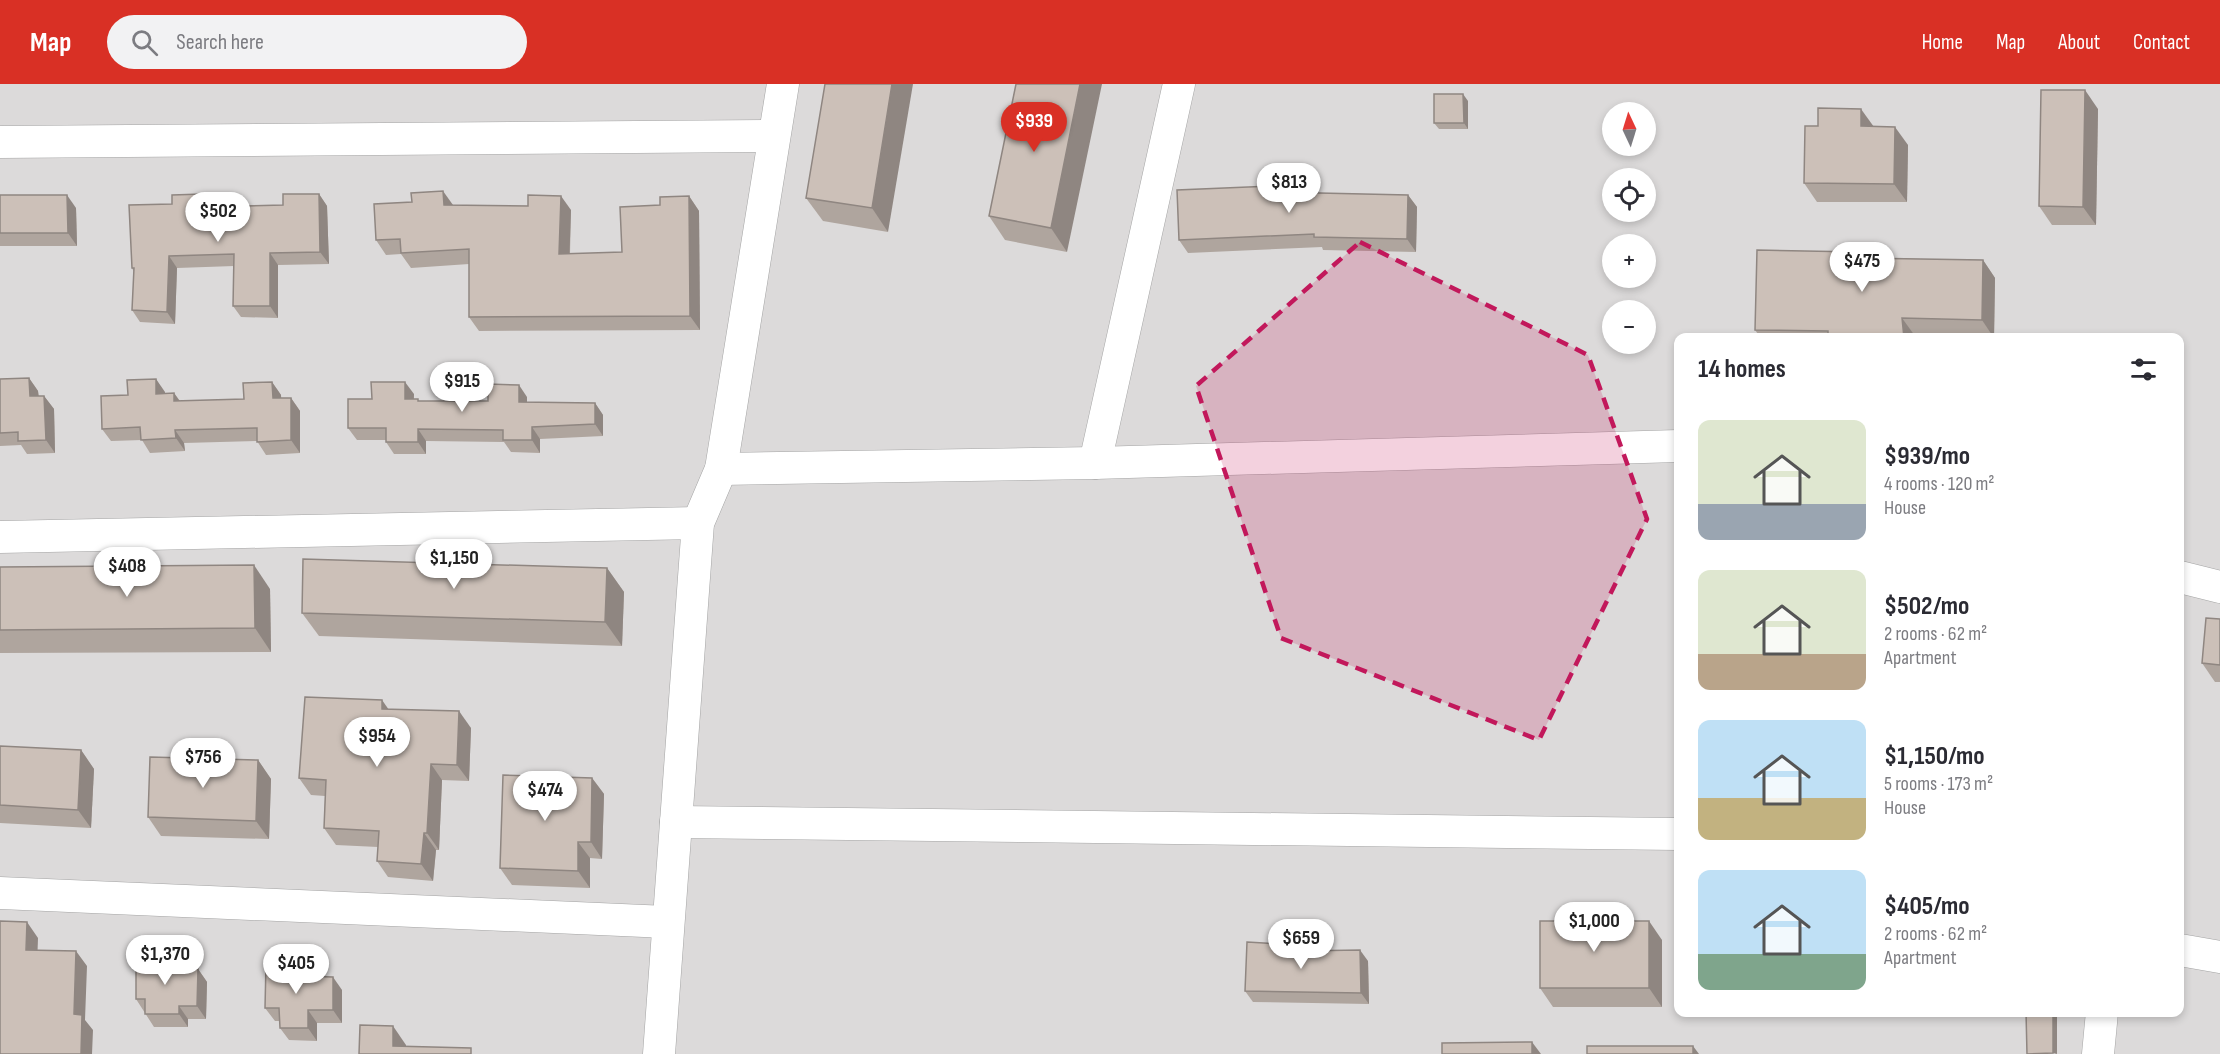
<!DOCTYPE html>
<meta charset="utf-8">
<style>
:root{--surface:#fff;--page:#f2f2f3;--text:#2b2b33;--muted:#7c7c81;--accent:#d93025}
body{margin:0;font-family:"Sofia Sans Condensed",sans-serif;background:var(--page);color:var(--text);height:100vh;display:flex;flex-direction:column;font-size:22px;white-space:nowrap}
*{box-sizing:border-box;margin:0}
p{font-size:20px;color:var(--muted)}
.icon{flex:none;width:33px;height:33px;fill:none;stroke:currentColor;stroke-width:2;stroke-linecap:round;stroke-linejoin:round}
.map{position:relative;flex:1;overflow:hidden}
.side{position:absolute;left:1674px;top:249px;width:510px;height:684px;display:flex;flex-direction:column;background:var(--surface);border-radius:12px;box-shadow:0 3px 9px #0003}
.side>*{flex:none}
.needle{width:39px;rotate:356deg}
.controls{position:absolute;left:1602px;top:18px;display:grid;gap:12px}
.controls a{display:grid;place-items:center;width:54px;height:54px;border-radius:50%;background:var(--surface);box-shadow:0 3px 9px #0003;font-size:30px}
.price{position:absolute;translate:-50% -51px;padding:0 14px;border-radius:21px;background:#fff;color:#222;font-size:20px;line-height:39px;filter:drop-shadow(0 2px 3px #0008)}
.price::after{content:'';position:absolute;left:50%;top:36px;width:18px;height:14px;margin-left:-9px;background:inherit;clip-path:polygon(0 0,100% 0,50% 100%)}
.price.on{background:var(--accent);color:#fff}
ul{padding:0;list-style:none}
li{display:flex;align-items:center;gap:18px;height:150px;padding:0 24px}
li span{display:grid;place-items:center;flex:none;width:168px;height:120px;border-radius:12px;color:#555}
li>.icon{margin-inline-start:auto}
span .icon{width:72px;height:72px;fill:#fffc;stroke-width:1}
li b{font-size:26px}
h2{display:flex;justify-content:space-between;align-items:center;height:72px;padding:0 24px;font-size:26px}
header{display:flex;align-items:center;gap:36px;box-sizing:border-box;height:84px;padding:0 30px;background:var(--accent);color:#fff}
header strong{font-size:28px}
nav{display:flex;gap:33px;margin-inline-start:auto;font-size:21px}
.search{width:420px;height:54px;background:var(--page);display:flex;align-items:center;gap:15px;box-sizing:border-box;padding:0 21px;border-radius:33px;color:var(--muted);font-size:22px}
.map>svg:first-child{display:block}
</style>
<header>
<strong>Map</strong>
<div class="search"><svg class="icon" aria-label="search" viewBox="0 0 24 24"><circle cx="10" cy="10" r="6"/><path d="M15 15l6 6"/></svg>Search here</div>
<nav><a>Home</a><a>Map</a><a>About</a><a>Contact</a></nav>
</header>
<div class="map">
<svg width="2220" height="970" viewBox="0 0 2220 970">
<rect width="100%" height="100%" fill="#f0ebe2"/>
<path fill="#dcdada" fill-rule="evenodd" d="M0,0H2220V970H0ZM1612,28H1646V62H1612ZM1612,94H1646V128H1612ZM1612,160H1646V194H1612ZM1612,226H1646V260H1612ZM1678,254H2180V928H1678Z"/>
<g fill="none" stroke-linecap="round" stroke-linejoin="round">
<defs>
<g id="minor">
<path d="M0,58L774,52"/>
<path d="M1095,379L1179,0"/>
<path d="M721,385L1095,379L1678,362"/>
<path d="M0,453L698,439"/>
<path d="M2180,493L2220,503"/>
<path d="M676,738L1678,750"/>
<path d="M0,809L667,838"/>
<path d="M2180,866L2220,873"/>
<path d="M659,970L698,439L721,385L783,0"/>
<path d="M2098,970L2102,928"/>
</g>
</defs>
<use href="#minor" stroke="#a4a4a4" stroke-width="33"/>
<use href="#minor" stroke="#fff" stroke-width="32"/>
</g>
<g fill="#afa59e">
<path d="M825,0L888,148L823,137L806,114Z"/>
<path d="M1016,0L1067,168L1005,156L989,132Z"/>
<path d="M1468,17V45H1439L1434,39Z"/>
<path d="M2098,25L2096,141H2052L2039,122Z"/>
<path d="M1873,43L1908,61L1907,118H1817L1804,99Z"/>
<path d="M1273,102L1277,108L1408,111L1417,123L1416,168L1323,166L1322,163L1188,169L1179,156Z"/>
<path d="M319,110L327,122L329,180L278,181V234L241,233L233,222L234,182L177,184L175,240L140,238L132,226L134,188L132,184L211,123L283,121Z"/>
<path d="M0,111L76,124L77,162H0Z"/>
<path d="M689,112L699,127L700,246L479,247L469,233V180L411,184L401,170L386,171L376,156L453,121L571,126L570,170L622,168L660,121Z"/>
<path d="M1862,174L1983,176L1995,194L1994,254L1915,252V254H1761L1755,246Z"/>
<path d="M29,294L38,307L39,312H44L54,325L55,369L27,370L21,361L0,362V295Z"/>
<path d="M156,295L165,310L174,309L180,317L244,315L272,298L281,311V314H291L300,327V369L266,371L257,357L184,359L185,367L150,369L142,356L111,357L102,345L128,311Z"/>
<path d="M414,310V315L420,317H488L527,313V318L595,319L603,331V352L540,355V369L511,368L504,358L426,357V370H394L386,358V356H357L348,344L372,315Z"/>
<path d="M0,483L270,505L271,568L0,569Z"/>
<path d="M607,484L624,508L622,562L319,552L302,529Z"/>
<path d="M2220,535V598H2215L2202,579Z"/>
<path d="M388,625L471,644L469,697L442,696L439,766H436L433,797L388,793L377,777L378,763L336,761L324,744L325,712L311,711L299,694Z"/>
<path d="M0,662L81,666L94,685L91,744L0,739Z"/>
<path d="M258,676L271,695L269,755L161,752L148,733Z"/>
<path d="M592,694L604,710L602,775L590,774V804L512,801L500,784Z"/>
<path d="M1605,827L1613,837L1662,856V923H1553L1540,904L1566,837Z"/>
<path d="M1305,867L1368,877L1369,920L1253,918L1245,907Z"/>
<path d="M198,885L207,898L206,935H188V943H154L136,915Z"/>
<path d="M305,892L342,906V939H317V957L289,956L280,944V937H275L265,924Z"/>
</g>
<g fill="#8f8681">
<path d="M892,0H913L888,148L872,124Z"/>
<path d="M1080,0H1102L1067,168L1051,144Z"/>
<path d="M2085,6L2098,25L2096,141L2083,123Z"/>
<path d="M1463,10L1468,17V45L1464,39Z"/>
<path d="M1861,25L1874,43L1861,42Z"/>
<path d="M1895,43L1908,61L1907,118L1894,100Z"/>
<path d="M443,107L453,121H444Z"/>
<path d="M203,110L211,122L212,135L203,123Z"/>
<path d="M319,110L327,122L329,180L320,168Z"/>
<path d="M67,111L76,124L77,162L68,149Z"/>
<path d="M1408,111L1417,123L1416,168L1407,155Z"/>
<path d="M561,112L571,126L569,184L559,170Z"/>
<path d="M689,112L699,127L700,246L690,232Z"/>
<path d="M270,169L278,181V234L270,222Z"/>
<path d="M169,172L177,184L175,240L167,228Z"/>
<path d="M1983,176L1995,194L1994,254L1982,236Z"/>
<path d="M1902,234L1915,252V254H1904Z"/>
<path d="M29,294L38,307L39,325L30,312Z"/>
<path d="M156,295L165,308L166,323L156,310Z"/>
<path d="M272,298L281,311L282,327L273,314Z"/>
<path d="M405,298L414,310L413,327L405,315Z"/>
<path d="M519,301L527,313V330L519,318Z"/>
<path d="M174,309L183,322L174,317Z"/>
<path d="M44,312L54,325L55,369L46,356Z"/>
<path d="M291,314L300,327V369L291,356Z"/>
<path d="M595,319L603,331V352L595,340Z"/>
<path d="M532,343L540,355V369L532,356Z"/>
<path d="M418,345L426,357V370L418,358Z"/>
<path d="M175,346L184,359L185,367L176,354Z"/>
<path d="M254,481L270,505L271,568L255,544Z"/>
<path d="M607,484L624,508L622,562L605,538Z"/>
<path d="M382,616L394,633L382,625Z"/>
<path d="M459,627L471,644L469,697L457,681Z"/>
<path d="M81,666L94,685L91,744L78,726Z"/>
<path d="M258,676L271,695L269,755L256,737Z"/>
<path d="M431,680L442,696L439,766L427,749Z"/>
<path d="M592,694L604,710L602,775L591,758Z"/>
<path d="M424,749L436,766L433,797L421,780Z"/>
<path d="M578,758L590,774V804L578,787Z"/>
<path d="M1605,827L1618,845L1605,837Z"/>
<path d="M1649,837L1662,856V923L1649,904Z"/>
<path d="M27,838L38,854L37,882L26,866Z"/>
<path d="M1301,861L1309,872L1300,867Z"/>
<path d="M1360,866L1368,877L1369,920L1361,909Z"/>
<path d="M76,867L87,882L85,936L93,946L92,970H81L74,930Z"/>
<path d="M166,872L175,884V898L166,885Z"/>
<path d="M296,880L305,893L296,892Z"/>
<path d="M198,885L207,898L206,935L197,922Z"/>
<path d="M333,893L342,906V939L333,926Z"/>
<path d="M179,922L188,935V943L179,930Z"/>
<path d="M308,926L317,939V957L308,944Z"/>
<path d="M2053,928H2055L2057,932V970L2053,969Z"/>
<path d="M393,942L406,961V970L393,962Z"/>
<path d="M1532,958L1541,970H1532Z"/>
<path d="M1693,962L1699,970H1693Z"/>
</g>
<g fill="#ccc0b8" stroke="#8f8681" stroke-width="1.5">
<path d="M825,0H892L872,124L806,114Z"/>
<path d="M1016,0H1080L1051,144L989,132Z"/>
<path d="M2041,6H2085L2083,123L2039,122Z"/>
<path d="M1434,10H1463L1464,39H1434Z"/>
<path d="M1818,24L1861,25V42L1895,43L1894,100L1804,99L1805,42H1818Z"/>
<path d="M1273,102L1274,108L1408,111L1407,155L1314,153V150L1179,156L1177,106Z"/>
<path d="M443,107L444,121L528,122V111L561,112L559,170L622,168L620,123L660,121V113L689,112L690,232L469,233V165L401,169L400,155L376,156L374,120L412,118L411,109Z"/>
<path d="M203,110V123L283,121V110H319L320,168L270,169V222H233L234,170L169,172L167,228L132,226L134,184H132L129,121L172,120V111Z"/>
<path d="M0,111H67L68,149H0Z"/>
<path d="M1757,166L1858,168V174L1983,176L1982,236L1902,234L1904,254H1828V247L1755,246Z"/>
<path d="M29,294L30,312H44L46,356L18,357V348L0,349V295Z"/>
<path d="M156,295V310L174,309V317L244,315L243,299L272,298L273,314H291V356L257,358V344L175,346L176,354L141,356L140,343L102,345L101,312L128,311L127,296Z"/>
<path d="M371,298H405V315H418V317H488V300L519,301V318L595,319V340L532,343V356H503V346L418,345V358H386V344H348V315H372Z"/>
<path d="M303,475L607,484L605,538L302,529Z"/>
<path d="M254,481L255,544L0,546V483Z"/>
<path d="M2206,534L2220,535V581L2202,579Z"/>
<path d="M305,613L382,616V625L459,627L457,681L431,680L427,749H424L421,780L377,777L379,747L324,744L326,696L299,694Z"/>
<path d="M0,662L81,666L78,726L0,721Z"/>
<path d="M150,673L258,676L256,737L148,733Z"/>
<path d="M503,691L592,694L591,758H578V787L500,784Z"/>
<path d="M1566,827H1605V837H1649V904H1540V837H1566Z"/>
<path d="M0,837L27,838L26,866L76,867L74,930L82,931L81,970H0Z"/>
<path d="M1247,858L1301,861L1300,867L1360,866L1361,909L1245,907Z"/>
<path d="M136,871L166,872V885H198L197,922H179V930H145V915H136Z"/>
<path d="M266,880H296V892L333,893V926H308V944H280L279,924H265Z"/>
<path d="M2026,928H2053V969L2027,970Z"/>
<path d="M360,941L393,942V962L471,964V970H359Z"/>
<path d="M1532,958V970H1442V959Z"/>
<rect x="1587" y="962" width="106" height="8"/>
</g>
<path fill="#c2185b" fill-opacity="0.2" stroke="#c2185b" stroke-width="4.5" stroke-dasharray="12 8" stroke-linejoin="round" d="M1360,158L1588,271L1647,435L1539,656L1281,554L1196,302Z"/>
</svg>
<div class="controls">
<a><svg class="needle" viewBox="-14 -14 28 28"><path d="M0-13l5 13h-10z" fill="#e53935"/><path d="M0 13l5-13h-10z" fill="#7c7c81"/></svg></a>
<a><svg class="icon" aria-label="locate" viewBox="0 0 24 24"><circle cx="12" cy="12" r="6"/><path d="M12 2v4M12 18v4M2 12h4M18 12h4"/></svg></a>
<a>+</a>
<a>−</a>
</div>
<b class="price on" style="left:1034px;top:69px">$939</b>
<b class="price" style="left:1289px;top:130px">$813</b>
<b class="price" style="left:218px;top:159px">$502</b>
<b class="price" style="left:1862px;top:209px">$475</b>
<b class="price" style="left:462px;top:329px">$915</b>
<b class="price" style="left:454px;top:506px">$1,150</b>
<b class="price" style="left:127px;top:514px">$408</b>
<b class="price" style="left:377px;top:684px">$954</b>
<b class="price" style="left:203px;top:705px">$756</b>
<b class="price" style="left:545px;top:738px">$474</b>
<b class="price" style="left:1594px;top:869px">$1,000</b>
<b class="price" style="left:1301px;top:886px">$659</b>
<b class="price" style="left:165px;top:902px">$1,370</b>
<b class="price" style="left:296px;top:911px">$405</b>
<section class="side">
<h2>14 homes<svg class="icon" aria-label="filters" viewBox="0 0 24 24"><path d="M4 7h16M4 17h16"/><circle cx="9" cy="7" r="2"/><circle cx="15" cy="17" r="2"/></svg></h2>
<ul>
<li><span style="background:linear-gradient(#dfe7d0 70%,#9aa5b1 0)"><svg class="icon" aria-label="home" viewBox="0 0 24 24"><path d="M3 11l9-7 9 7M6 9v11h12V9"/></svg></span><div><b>$939/mo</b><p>4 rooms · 120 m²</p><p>House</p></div></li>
<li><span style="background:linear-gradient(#dfe7d0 70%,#b9a48a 0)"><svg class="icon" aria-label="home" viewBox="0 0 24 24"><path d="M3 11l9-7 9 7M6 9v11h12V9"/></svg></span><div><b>$502/mo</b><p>2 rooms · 62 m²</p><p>Apartment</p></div></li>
<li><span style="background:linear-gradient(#bfe0f5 65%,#c2b280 0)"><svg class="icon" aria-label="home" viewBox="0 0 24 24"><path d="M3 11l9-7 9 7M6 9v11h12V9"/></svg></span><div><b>$1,150/mo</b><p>5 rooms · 173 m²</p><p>House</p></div></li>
<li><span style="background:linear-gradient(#bfe0f5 70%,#7fa58c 0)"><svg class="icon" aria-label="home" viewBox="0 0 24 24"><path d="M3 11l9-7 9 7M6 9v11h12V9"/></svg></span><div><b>$405/mo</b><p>2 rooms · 62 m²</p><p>Apartment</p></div></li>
</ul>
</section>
</div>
